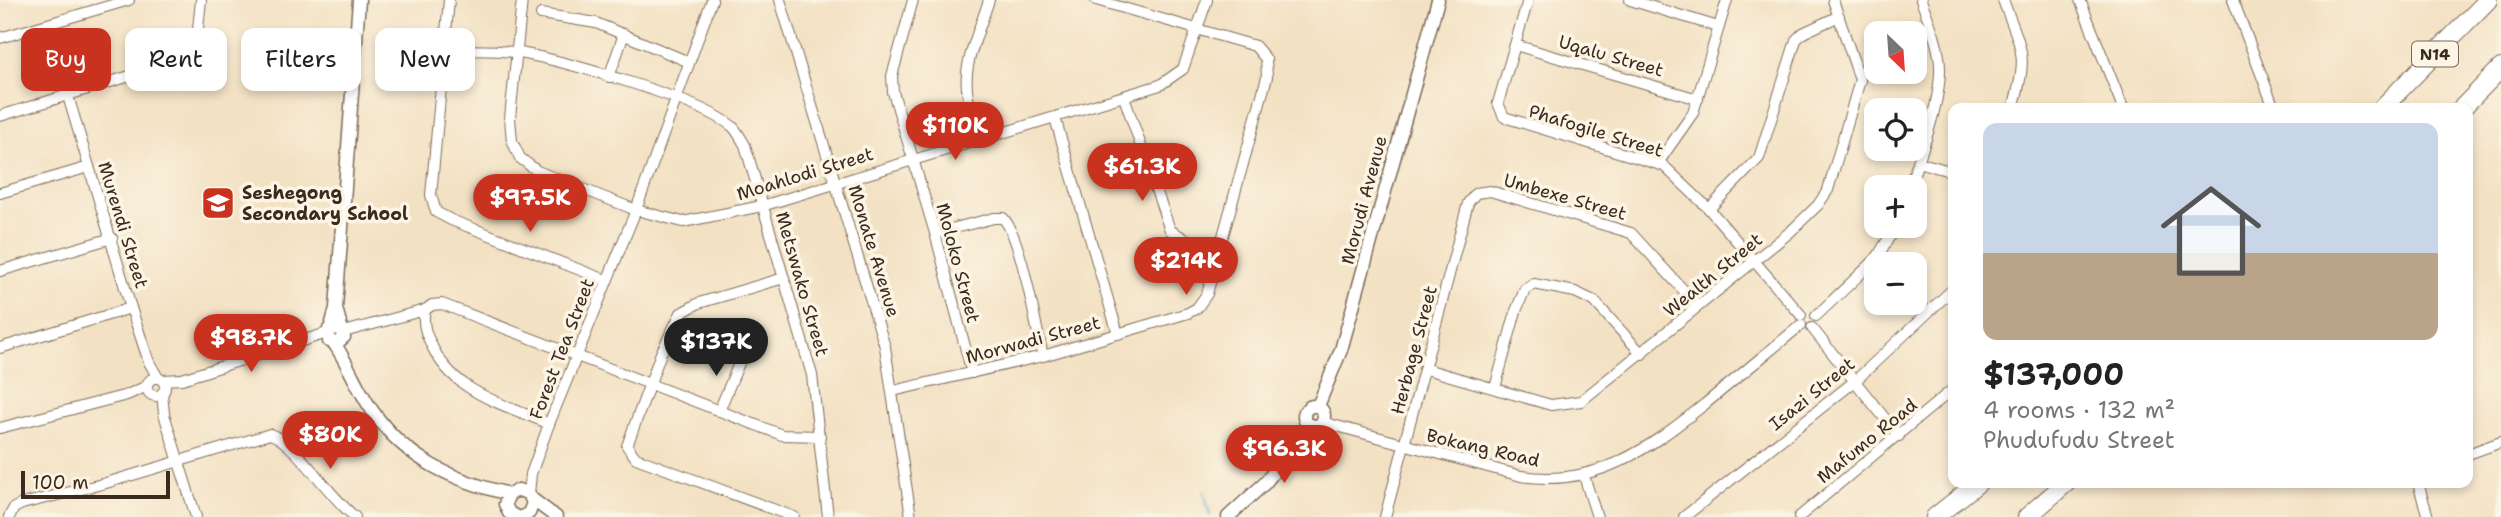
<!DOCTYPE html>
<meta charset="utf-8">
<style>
:root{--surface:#fff;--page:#f6f6f6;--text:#222;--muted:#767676;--line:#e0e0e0;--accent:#c8321e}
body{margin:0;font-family:"Shantell Sans",sans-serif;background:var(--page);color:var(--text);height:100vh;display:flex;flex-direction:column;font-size:26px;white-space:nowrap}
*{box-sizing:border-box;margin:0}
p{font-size:23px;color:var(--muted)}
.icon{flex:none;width:38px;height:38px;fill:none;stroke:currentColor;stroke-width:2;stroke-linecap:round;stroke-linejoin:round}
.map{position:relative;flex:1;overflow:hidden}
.details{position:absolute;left:1948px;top:103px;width:525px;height:385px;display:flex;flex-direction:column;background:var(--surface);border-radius:14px;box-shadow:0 4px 10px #0003}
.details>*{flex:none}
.banner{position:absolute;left:21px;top:28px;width:665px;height:63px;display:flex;gap:14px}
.needle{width:46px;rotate:155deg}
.buttons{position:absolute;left:1864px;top:21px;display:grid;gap:14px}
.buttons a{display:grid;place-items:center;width:63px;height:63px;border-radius:14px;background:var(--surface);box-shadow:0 4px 10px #0003;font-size:35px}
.scale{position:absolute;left:21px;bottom:18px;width:149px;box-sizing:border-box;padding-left:7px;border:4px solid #3b2a1e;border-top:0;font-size:19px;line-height:24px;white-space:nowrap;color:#3b2a1e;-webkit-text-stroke:5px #fcf5e5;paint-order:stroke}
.price{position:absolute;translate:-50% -60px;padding:0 16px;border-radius:24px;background:var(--accent);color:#fff;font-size:23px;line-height:46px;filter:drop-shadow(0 2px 4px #0008)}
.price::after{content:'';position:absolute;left:50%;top:42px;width:21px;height:16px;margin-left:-10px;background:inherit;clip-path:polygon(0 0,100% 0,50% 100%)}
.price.selected{background:#222;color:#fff}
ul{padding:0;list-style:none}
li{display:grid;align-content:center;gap:14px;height:371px;padding:0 35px}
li+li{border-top:2px solid var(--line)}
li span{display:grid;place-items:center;height:217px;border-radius:14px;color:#555}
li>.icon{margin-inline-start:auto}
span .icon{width:126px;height:126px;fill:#fffc;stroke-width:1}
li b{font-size:30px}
.tag{padding:0 24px;border-radius:14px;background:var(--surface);box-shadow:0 4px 10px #0003;font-size:24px;line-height:63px}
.tag.selected{background:var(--accent);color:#fff}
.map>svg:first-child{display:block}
</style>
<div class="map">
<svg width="2501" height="517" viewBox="0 0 2501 517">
<rect width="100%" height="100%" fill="#fcf5e5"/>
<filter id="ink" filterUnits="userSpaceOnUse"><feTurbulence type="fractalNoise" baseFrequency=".0143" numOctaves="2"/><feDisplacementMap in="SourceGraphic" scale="14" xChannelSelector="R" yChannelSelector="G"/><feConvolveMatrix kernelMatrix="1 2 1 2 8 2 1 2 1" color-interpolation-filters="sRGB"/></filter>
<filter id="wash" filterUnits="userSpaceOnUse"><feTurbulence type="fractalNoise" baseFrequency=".00686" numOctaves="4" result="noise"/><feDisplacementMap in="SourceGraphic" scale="28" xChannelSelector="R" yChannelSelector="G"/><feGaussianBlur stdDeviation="1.57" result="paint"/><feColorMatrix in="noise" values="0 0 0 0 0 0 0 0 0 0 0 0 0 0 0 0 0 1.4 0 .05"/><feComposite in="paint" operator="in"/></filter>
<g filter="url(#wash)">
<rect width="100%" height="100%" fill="#f3e1c3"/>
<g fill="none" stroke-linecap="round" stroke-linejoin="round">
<path stroke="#3faebb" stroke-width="2.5" d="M1204,491L1210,516"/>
</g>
</g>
<g filter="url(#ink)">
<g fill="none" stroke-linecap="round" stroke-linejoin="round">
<defs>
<g id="minor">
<path d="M449,0L431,195L436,212L451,220L606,280"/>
<path d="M522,0L510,118L512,141L520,158L537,171L636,210L683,222L762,206L1160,85L1183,69L1207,0"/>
<path d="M780,0L885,347L911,517"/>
<path d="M913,0L892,76L893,92L935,233L972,373"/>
<path d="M1528,0L1498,103L1504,117L1664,166L1709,209L1801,315"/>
<path d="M1630,0L1718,27"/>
<path d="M2003,0C2022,51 2029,54 2013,108"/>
<path d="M2080,0L2123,108"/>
<path d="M2233,0L2274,108"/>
<path d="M541,14L596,23L689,62"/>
<path d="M0,38L129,0"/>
<path d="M1515,45L1698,99"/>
<path d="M445,50C469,51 496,49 520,53C564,61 702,100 733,127C738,132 741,139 745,145L812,375L828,517"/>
<path d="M609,77L624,34"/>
<path d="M68,96L131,308L149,362L158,378"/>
<path d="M1124,97L1170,230L1185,239L1221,249"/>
<path d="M0,116L185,59L196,48L201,0"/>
<path d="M1055,118L1118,334"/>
<path d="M980,139C955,75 969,61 989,0"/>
<path d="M1918,162L1953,172"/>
<path d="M1658,163L1693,113L1727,0"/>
<path d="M1909,187C1921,154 1940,105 1940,69C1940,46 1929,22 1921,0"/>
<path d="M0,193L89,167"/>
<path d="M1709,209L1759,158L1796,40L1803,33L1839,16"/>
<path d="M935,233L994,218H1003C1022,238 1035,325 1043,356"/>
<path d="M0,271L112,238"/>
<path d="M784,278L699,303L681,313L661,353L627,446L636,458L794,517"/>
<path d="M1816,316L1876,259L1896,226"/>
<path d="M1812,328L1899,436"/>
<path d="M344,332L425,310"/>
<path d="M0,348L131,308"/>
<path d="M1426,369L1551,405L1581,401L1790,232L1818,205L1828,190L1860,80L1833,0"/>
<circle cx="156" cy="387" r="9"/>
<path d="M162,380L182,379L327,333"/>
<path d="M1495,388L1516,311L1525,289L1534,284L1575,292L1594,301L1642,354"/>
<path d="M893,391L1043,356L1188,313L1197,308L1207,294L1267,77L1266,59L1255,46L1096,0"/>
<path d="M162,393L164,414L196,517"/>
<path d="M719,411L742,356"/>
<path d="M1322,422L1521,476C1597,488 1649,448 1705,404C1737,378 1769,351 1801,325"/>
<path d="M549,424C502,403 452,393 430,342C425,332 422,322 425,310L432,305L442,304L782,435L820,436"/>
<path d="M0,428L127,395L147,386"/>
<path d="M2468,454L2501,442"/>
<path d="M1584,476L1597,517"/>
<path d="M2418,483L2428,517"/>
<path d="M529,494L531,474L549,424L636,210L712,0"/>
<path d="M9,517L14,508L22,504L106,483L270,434C295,441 329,497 355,517"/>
<path d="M1385,517L1468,203L1476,193L1490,191L1631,233L1698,306"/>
<path d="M1684,517L1855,381L1953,289"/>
<path d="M1799,517L1953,389"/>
</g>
<g id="tertiary">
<path d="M337,312L344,337L337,343L329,341V329L341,328"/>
<path d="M331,327L336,308L359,0"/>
<path d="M334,343C349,365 358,391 374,413C407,460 455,481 509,494"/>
<path d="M1318,406L1341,350L1438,0"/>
<circle cx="1314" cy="416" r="10"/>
<path d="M532,499L556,517"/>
<path d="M517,517L509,513L505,504L509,494L519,490L529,494L533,503L529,513L522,517"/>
<path d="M1228,517L1265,483L1311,425"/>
</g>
<g id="motorway">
<path d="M2382,108L2488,0"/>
<path d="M2462,108L2501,68"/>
<path d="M1935,517L1978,483"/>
<path d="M2027,517L2066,483"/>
</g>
</defs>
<use href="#minor" stroke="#7b6a58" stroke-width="12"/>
<use href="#tertiary" stroke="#7b6a58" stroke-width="15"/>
<use href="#motorway" stroke="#7b6a58" stroke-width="20"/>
<use href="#minor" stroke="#fff" stroke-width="10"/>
<use href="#tertiary" stroke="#fff" stroke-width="12"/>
<use href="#motorway" stroke="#fff" stroke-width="18"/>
</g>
</g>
<defs>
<symbol id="school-square" viewBox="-11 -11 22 22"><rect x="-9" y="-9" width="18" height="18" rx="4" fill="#c8321e" stroke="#fcf5e5"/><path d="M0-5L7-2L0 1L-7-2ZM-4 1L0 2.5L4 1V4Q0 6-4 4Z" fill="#fff"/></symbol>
</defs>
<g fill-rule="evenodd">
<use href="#school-square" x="199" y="184" width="38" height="38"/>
</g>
<g text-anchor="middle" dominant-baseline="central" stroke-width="7" stroke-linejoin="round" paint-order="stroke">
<rect fill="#fcf5e5" stroke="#75675a" stroke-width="2" x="2412" y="41.5" width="46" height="25" rx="5"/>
<g font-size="16" font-weight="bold" fill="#3b2a1e">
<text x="2435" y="54">N14</text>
</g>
<g font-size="18" fill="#3b2a1e" stroke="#fcf5e5">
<text transform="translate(1611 56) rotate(16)">Uqalu Street</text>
<text transform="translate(1596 131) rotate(17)">Phafogile Street</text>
<text transform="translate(805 174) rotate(-17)">Moahlodi Street</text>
<text transform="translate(1565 197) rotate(16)">Umbexe Street</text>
<text transform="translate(1364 200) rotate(-75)">Morudi Avenue</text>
<text transform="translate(123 225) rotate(73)">Murendi Street</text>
<text transform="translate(874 251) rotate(73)">Monate Avenue</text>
<text transform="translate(958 263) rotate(75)">Moloko Street</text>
<text transform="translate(1713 275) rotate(-39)">Wealth Street</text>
<text transform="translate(802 284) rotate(74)">Metswako Street</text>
<text transform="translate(1033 340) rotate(-15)">Morwadi Street</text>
<text transform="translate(562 349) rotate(-69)">Forest Tea Street</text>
<text transform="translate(1414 350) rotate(-75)">Herbage Street</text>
<text transform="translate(1812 394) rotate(-39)">Isazi Street</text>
<text transform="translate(1867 441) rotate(-39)">Mafumo Road</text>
<text transform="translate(1483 448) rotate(13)">Bokang Road</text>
</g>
<g font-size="18" font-weight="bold" fill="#3b2a1e" stroke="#fcf5e5" text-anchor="start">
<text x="242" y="193">Seshegong<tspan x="242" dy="21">Secondary School</tspan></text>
</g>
</g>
</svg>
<div class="buttons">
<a><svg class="needle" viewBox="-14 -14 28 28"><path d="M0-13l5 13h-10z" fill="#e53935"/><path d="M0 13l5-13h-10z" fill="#767676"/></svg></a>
<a><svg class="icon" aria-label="locate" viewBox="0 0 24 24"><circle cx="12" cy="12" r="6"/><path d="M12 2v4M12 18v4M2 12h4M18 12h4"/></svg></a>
<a>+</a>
<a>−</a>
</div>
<div class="scale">100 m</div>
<b class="price" style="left:955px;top:162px">$110K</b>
<b class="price" style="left:1142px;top:203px">$61.3K</b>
<b class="price" style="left:530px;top:234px">$97.5K</b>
<b class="price" style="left:1186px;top:297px">$214K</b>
<b class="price" style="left:251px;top:374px">$98.7K</b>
<b class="price selected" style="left:716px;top:378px">$137K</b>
<b class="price" style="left:330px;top:471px">$80K</b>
<b class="price" style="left:1284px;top:485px">$96.3K</b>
<div class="banner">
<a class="tag selected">Buy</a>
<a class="tag">Rent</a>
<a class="tag">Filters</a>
<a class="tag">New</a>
</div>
<section class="details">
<ul>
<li><span style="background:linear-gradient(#c9d6e8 60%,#b9a48a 0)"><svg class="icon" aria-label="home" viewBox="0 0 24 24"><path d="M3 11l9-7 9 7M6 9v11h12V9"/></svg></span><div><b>$137,000</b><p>4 rooms · 132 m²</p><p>Phudufudu Street</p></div></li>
</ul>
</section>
</div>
